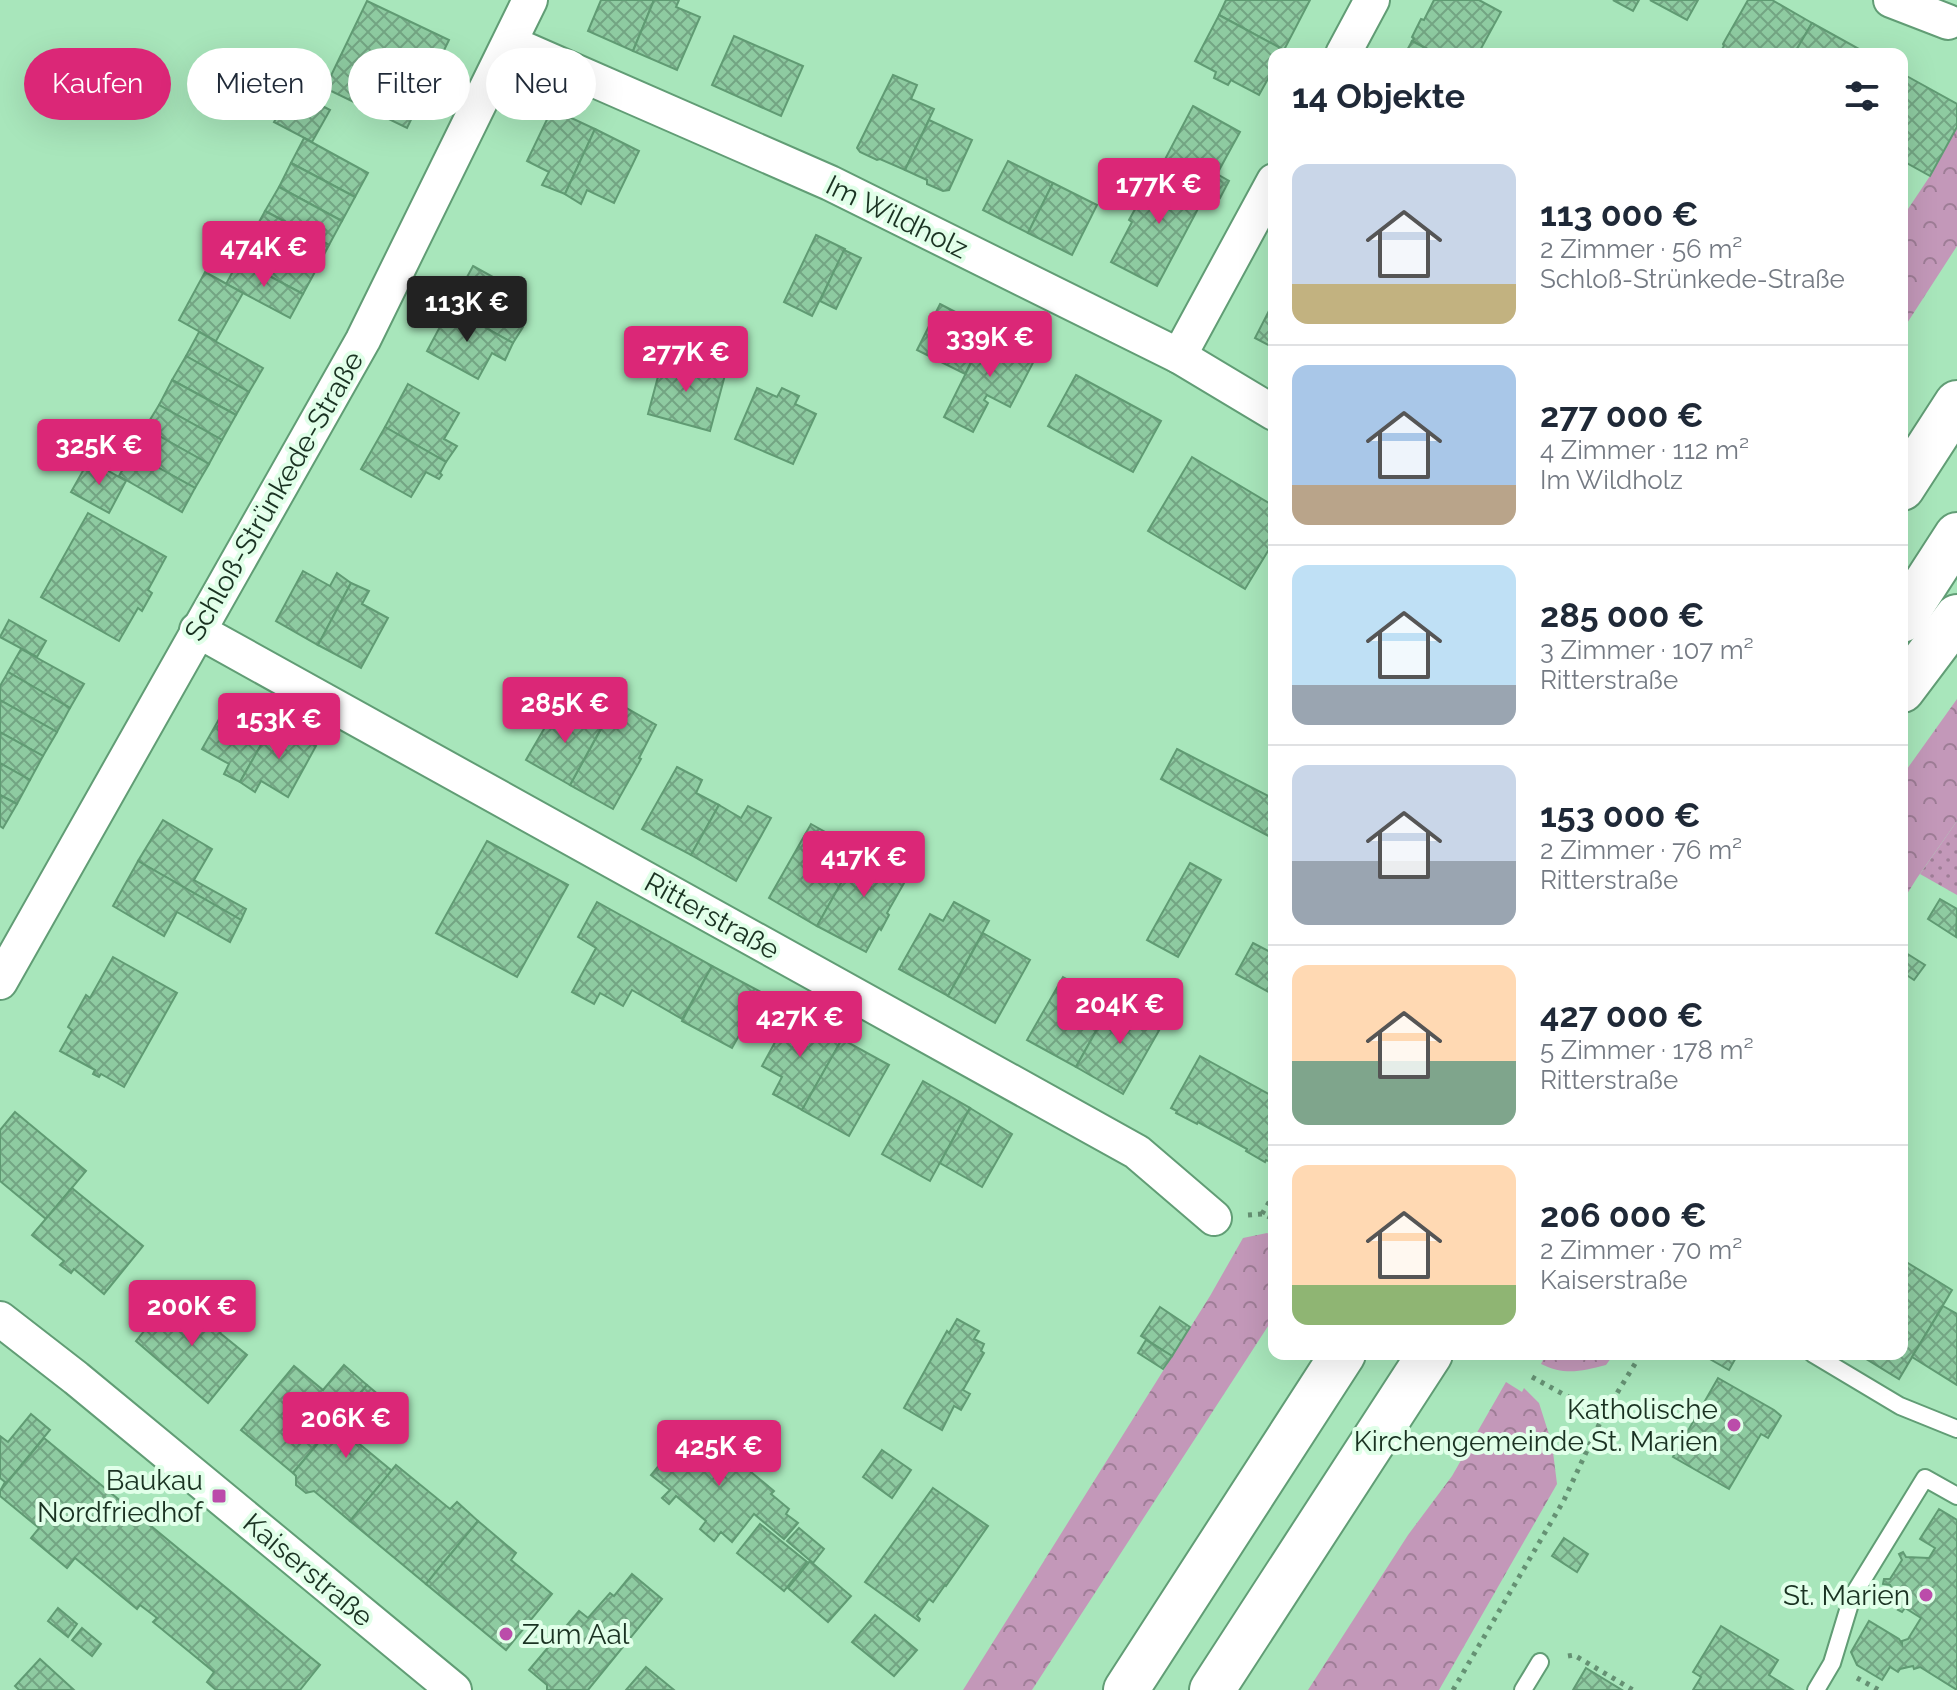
<!DOCTYPE html>
<html lang="de">
<meta charset="utf-8">
<style>
:root{--surface:#fff;--page:#f2f2f3;--text:#1f2937;--muted:#747a83;--line:#e0e1e3;--accent:#db2777}
body{margin:0;font-family:Raleway,sans-serif;background:var(--page);color:var(--text);height:100vh;display:flex;flex-direction:column;font-size:30px;white-space:nowrap}
*{box-sizing:border-box;margin:0}
p{font-size:26px;color:var(--muted)}
.icon{flex:none;width:44px;height:44px;fill:none;stroke:currentColor;stroke-width:2;stroke-linecap:round;stroke-linejoin:round}
.map{position:relative;flex:1;overflow:hidden}
.panel{position:absolute;left:1268px;top:48px;width:640px;height:1312px;display:flex;flex-direction:column;background:var(--surface);border-radius:16px;box-shadow:0 8px 32px #0002}
.panel>*{flex:none}
.hud{position:absolute;left:24px;top:48px;width:760px;height:72px;display:flex;gap:16px}
.price{position:absolute;translate:-50% -68px;padding:0 18px;border-radius:8px;background:var(--accent);color:#fff;font-size:26px;line-height:52px;filter:drop-shadow(0 2px 4px #0008)}
.price::after{content:'';position:absolute;left:50%;top:48px;width:24px;height:18px;margin-left:-12px;background:inherit;clip-path:polygon(0 0,100% 0,50% 100%)}
.price.current{background:#222;color:#fff}
ul{padding:0;list-style:none}
li{display:flex;align-items:center;gap:24px;height:200px;padding:0 24px}
li+li{border-top:2px solid var(--line)}
li span{display:grid;place-items:center;flex:none;width:224px;height:160px;border-radius:16px;color:#555}
li>.icon{margin-inline-start:auto}
span .icon{width:96px;height:96px;fill:#fffc;stroke-width:1}
li b{font-size:34px}
h2{display:flex;justify-content:space-between;align-items:center;height:96px;padding:0 24px;font-size:34px}
.chip{padding:0 28px;border-radius:36px;background:var(--surface);box-shadow:0 8px 32px #0002;font-size:28px;line-height:72px}
.chip.current{background:var(--accent);color:#fff}
.map>svg:first-child{display:block}
</style>
<div class="map">
<svg width="1957" height="1690" viewBox="0 0 1957 1690">
<defs>
<pattern id="grass-dots" width="8" height="8" patternUnits="userSpaceOnUse" patternTransform="scale(2)"><rect width="8" height="8" fill="#c398b9"/><path d="M2 2h.1M6 6h.1" fill="none" stroke="#9e7d96" stroke-width="1.8" stroke-linecap="round"/></pattern>
<pattern id="forest-crowns" width="20" height="18" patternUnits="userSpaceOnUse" patternTransform="scale(2)"><rect width="20" height="18" fill="#c398b9"/><path d="M2 6a3 3 0 1 1 6 0M12 15a3 3 0 1 1 6 0" fill="none" stroke="#9e7d96"/></pattern>
<pattern id="building-cross-hatch" width="8" height="8" patternUnits="userSpaceOnUse" patternTransform="scale(2)"><rect width="8" height="8" fill="#8ecba1"/><path d="M0 0l8 8M0 8l8-8" fill="none" stroke="#73a583"/></pattern>
</defs>
<rect width="100%" height="100%" fill="#a8e6bb"/>
<path fill="url(#grass-dots)" d="M1957,821V895L1920,874Z"/>
<g fill="url(#forest-crowns)">
<path d="M1957,127V246L1902,331V218L1930,176Z"/>
<path d="M1957,699V821L1917,878L1902,902V776Z"/>
<path d="M1267,1233L1274,1236V1317L1032,1690H963L1210,1296L1243,1238Z"/>
<path d="M1533,1354H1614L1606,1365C1581,1371 1566,1376 1541,1364L1543,1360Z"/>
<path d="M1506,1382L1522,1392L1524,1388L1539,1403L1552,1444L1557,1484L1439,1690H1308L1408,1535L1452,1476Z"/>
</g>
<g fill="url(#building-cross-hatch)" stroke="#609b73" stroke-width="2">
<path d="M601,0H654L633,51L588,31Z"/>
<path d="M654,0H679L676,7L700,17L677,70L633,51Z"/>
<path d="M1226,0H1310L1284,50L1219,15Z"/>
<path d="M1434,0H1479L1501,12L1478,54H1437L1412,41L1414,39L1412,37L1421,19L1424,20Z"/>
<path d="M1613,0H1639L1633,11Z"/>
<path d="M1650,0H1698L1687,20Z"/>
<path d="M1748,0H1772L1812,23L1794,54H1724L1720,52L1724,46L1723,44Z"/>
<path d="M367,1L449,40L432,75L437,77L428,95L424,93L407,128L325,88Z"/>
<path d="M1219,15L1284,50L1281,54H1274V68L1259,95L1231,80L1228,85L1214,78L1216,72L1195,61Z"/>
<path d="M1812,23L1861,50L1858,54H1794Z"/>
<path d="M734,36L803,66L781,116L712,85Z"/>
<path d="M1412,41L1437,54H1405Z"/>
<path d="M1903,74L1957,104V127L1930,176L1905,162L1907,158L1902,155L1904,145L1902,144Z"/>
<path d="M893,75L917,85L911,99L934,109L905,170L880,159L877,160L860,152L857,148Z"/>
<path d="M292,90L330,110L312,142L274,122Z"/>
<path d="M1193,106L1240,132L1217,174L1229,181L1220,198L1162,165Z"/>
<path d="M552,109L595,129L565,194L542,185L549,172L527,161Z"/>
<path d="M929,120L972,140L949,190L943,191L927,184V180L905,170Z"/>
<path d="M595,129L639,151L614,203L587,190L581,204L565,194Z"/>
<path d="M304,138L368,173L355,197L291,163Z"/>
<path d="M1008,161L1053,183L1028,233L983,210Z"/>
<path d="M291,163L355,197L342,221L279,187Z"/>
<path d="M1162,165L1208,190L1157,286L1111,262L1132,222L1129,220L1138,204L1141,206Z"/>
<path d="M1053,183L1097,205L1072,255L1028,233Z"/>
<path d="M279,187L342,221L329,245L265,211Z"/>
<path d="M265,211L329,245L316,270L252,235Z"/>
<path d="M252,235L316,270L303,294L239,260Z"/>
<path d="M816,235L845,249L812,316L784,302Z"/>
<path d="M844,250L861,258L836,309L820,301Z"/>
<path d="M239,260L303,294L290,318L226,284Z"/>
<path d="M473,266L524,294L510,320L523,327L513,343L450,308Z"/>
<path d="M205,272L243,293L216,341L179,320Z"/>
<path d="M1274,301V348L1255,338Z"/>
<path d="M940,304L988,329L965,374L917,350Z"/>
<path d="M450,308L513,343L505,360L492,353L478,379L427,351Z"/>
<path d="M988,329L1037,355L1010,407L987,395L984,400L988,403L973,432L944,417Z"/>
<path d="M199,332L263,368L249,392L186,356Z"/>
<path d="M186,356L249,392L236,415L172,380Z"/>
<path d="M663,358L725,375L710,431L648,414Z"/>
<path d="M1076,375L1161,421L1133,472L1048,426Z"/>
<path d="M172,380L236,415L222,440L159,405Z"/>
<path d="M408,384L459,413L444,439L457,446L446,462L385,427Z"/>
<path d="M757,388L777,397L782,388L799,396L795,404L816,414L793,464L735,439Z"/>
<path d="M159,405L222,440L209,464L145,428Z"/>
<path d="M385,427L446,462L440,473L442,475L439,479L426,472L411,497L361,469Z"/>
<path d="M145,428L209,464L195,488L132,453Z"/>
<path d="M132,453L195,488L182,512L119,476Z"/>
<path d="M1192,457L1274,506V541L1245,589L1148,531Z"/>
<path d="M89,460L126,481L109,513L71,492Z"/>
<path d="M88,513L166,557L148,590L152,593L142,611L138,608L119,641L41,597Z"/>
<path d="M303,571L330,586L337,573L351,583L318,645L276,621Z"/>
<path d="M351,583L369,591L362,604L388,618L361,668L318,645Z"/>
<path d="M9,620L46,641L37,657L0,637Z"/>
<path d="M21,649L84,684L70,708L8,672Z"/>
<path d="M8,672L70,708L57,732L0,700V686Z"/>
<path d="M231,698L274,722L240,782L224,774L229,764L202,749Z"/>
<path d="M0,700L57,732L43,756L0,732Z"/>
<path d="M616,702L656,725L639,758L641,759L613,809L570,785Z"/>
<path d="M555,710L579,724L586,710L605,721L570,785L526,760Z"/>
<path d="M274,722L316,746L288,797L261,781L255,792L240,782Z"/>
<path d="M0,732L43,756L30,780L0,763Z"/>
<path d="M1177,749L1274,799V839L1161,779Z"/>
<path d="M0,763L30,780L17,804L0,795Z"/>
<path d="M677,767L702,780L696,793L719,805L691,855L642,829Z"/>
<path d="M0,795L17,804L3,828L0,826Z"/>
<path d="M719,805L741,818L748,806L771,818L736,881L691,855Z"/>
<path d="M163,820L212,849L194,880L246,909L241,920L138,861Z"/>
<path d="M811,824L859,851L817,926L769,898Z"/>
<path d="M487,841L568,885L517,977L436,933Z"/>
<path d="M863,844L900,865L908,876L887,913L889,915L881,930L879,928L866,952L817,926Z"/>
<path d="M138,861L241,920L230,942L177,912L164,936L113,906Z"/>
<path d="M1190,863L1221,880L1178,957L1147,940Z"/>
<path d="M1940,899L1957,909L1956,937L1928,919Z"/>
<path d="M597,902L712,966L682,1019L632,990L623,1006L600,993L594,1004L572,992L596,948L578,937Z"/>
<path d="M954,902L989,921L948,996L899,969L930,914L943,921Z"/>
<path d="M983,933L1030,960L995,1023L948,996Z"/>
<path d="M1253,943L1274,954V995L1236,974Z"/>
<path d="M1906,953L1925,965L1914,980L1902,972V960Z"/>
<path d="M113,957L177,993L124,1087L101,1074L99,1077L93,1074L95,1070L60,1051L72,1030L68,1027L86,995L90,998Z"/>
<path d="M712,966L763,993L732,1048L682,1021Z"/>
<path d="M1063,977L1111,1004L1076,1067L1027,1040Z"/>
<path d="M1114,999L1144,1016L1147,1010L1165,1020L1123,1094L1076,1067Z"/>
<path d="M792,1011L842,1039L802,1110L773,1094L782,1077L762,1066Z"/>
<path d="M842,1039L889,1065L849,1136L802,1110Z"/>
<path d="M1200,1056L1274,1097V1156L1271,1162L1266,1160L1265,1162L1246,1151L1247,1149L1198,1122L1197,1124L1176,1113L1177,1111L1171,1108Z"/>
<path d="M923,1081L970,1108L930,1181L882,1154Z"/>
<path d="M970,1108L1012,1134L982,1187L940,1163Z"/>
<path d="M15,1112L86,1171L46,1219L0,1181V1130Z"/>
<path d="M72,1188L143,1246L104,1294L74,1269L71,1273L60,1265L64,1261L32,1235Z"/>
<path d="M1903,1260L1952,1290L1899,1379L1858,1354H1902Z"/>
<path d="M174,1294L203,1319L209,1313L225,1326L220,1333L247,1355L208,1403L136,1341Z"/>
<path d="M1943,1306L1957,1314V1385L1912,1357Z"/>
<path d="M1160,1307L1190,1327L1172,1356L1141,1336Z"/>
<path d="M957,1319L979,1331L974,1339L984,1344L981,1351L984,1353L963,1390L970,1394L961,1410L954,1406L942,1430L904,1408L947,1331L949,1333Z"/>
<path d="M1146,1340L1172,1356L1163,1369L1138,1353Z"/>
<path d="M1701,1354H1738L1729,1370Z"/>
<path d="M344,1365L367,1385L293,1473L241,1430L294,1366L323,1390Z"/>
<path d="M1718,1378L1774,1410L1781,1416L1768,1438L1761,1434L1729,1489L1673,1457Z"/>
<path d="M367,1385L387,1402L362,1433L351,1437L392,1471L350,1521L314,1491L306,1493L296,1485V1476L293,1473Z"/>
<path d="M31,1414L50,1430L0,1491L5,1482L0,1478V1436L8,1442Z"/>
<path d="M693,1424L774,1491L771,1494L789,1509L786,1514L798,1523L784,1539L754,1514L732,1542L721,1532L714,1541L700,1529L706,1521L676,1496L669,1504L662,1498L670,1490L651,1475Z"/>
<path d="M44,1438L320,1665L300,1690H216L207,1682L214,1672L153,1622L157,1618L140,1605L137,1609L75,1558L67,1568L31,1538L39,1528L0,1496V1491Z"/>
<path d="M882,1450L911,1470L892,1498L863,1477Z"/>
<path d="M396,1465L450,1509L457,1502L478,1521L426,1584L350,1521Z"/>
<path d="M933,1488L988,1526L946,1586L945,1585L933,1602L929,1599L917,1616L920,1619L919,1621L865,1582Z"/>
<path d="M1939,1509L1957,1520V1690L1920,1667L1914,1669L1913,1666L1900,1669L1898,1672L1890,1667L1882,1680L1857,1665L1851,1652L1869,1621L1899,1639L1902,1644V1641L1908,1639L1921,1618L1905,1608L1902,1612L1898,1610L1902,1605L1890,1585L1883,1584L1884,1579H1890L1902,1560L1899,1554L1903,1552L1906,1557L1929,1558L1935,1548L1920,1539Z"/>
<path d="M478,1521L516,1553L511,1560L552,1594L506,1650L426,1584Z"/>
<path d="M760,1524L807,1562L784,1591L737,1553Z"/>
<path d="M799,1528L824,1549L813,1563L787,1541Z"/>
<path d="M1564,1538L1588,1554L1577,1572L1552,1556Z"/>
<path d="M810,1561L851,1596L828,1622L788,1588Z"/>
<path d="M632,1574L662,1599L588,1690H547V1685L529,1670L579,1611L588,1618L610,1593L614,1596Z"/>
<path d="M58,1608L77,1624L68,1637L48,1621Z"/>
<path d="M875,1615L917,1650L894,1676L852,1642Z"/>
<path d="M1721,1626L1778,1660L1769,1675L1793,1690H1693L1701,1677L1693,1672Z"/>
<path d="M82,1628L101,1644L92,1656L72,1640Z"/>
<path d="M40,1659L74,1690H19L15,1686Z"/>
<path d="M646,1667L674,1690H626Z"/>
<path d="M1586,1668L1622,1690H1573Z"/>
</g>
<g fill="none" stroke-linecap="round" stroke-linejoin="round">
<defs>
<g id="service">
<path d="M1813,1354L1900,1406L1957,1429"/>
<path d="M1523,1690L1540,1662"/>
<path d="M1816,1690L1832,1663L1852,1597L1925,1478L1957,1496"/>
</g>
<g id="minor">
<path d="M1891,0L1948,22"/>
<path d="M510,43L830,183L1179,356L1274,413"/>
<path d="M1343,54L1372,0"/>
<path d="M1179,356L1274,181"/>
<path d="M197,630L1137,1152L1214,1218"/>
<path d="M0,982L363,340L530,0"/>
<path d="M0,1319L76,1378L454,1690"/>
</g>
<g id="motorway">
<path d="M1902,488L1957,403"/>
<path d="M1902,620L1957,535"/>
<path d="M1902,690L1957,617"/>
<path d="M1126,1690L1343,1354"/>
<path d="M1212,1690L1430,1354"/>
</g>
</defs>
<use href="#service" stroke="#619d75" stroke-width="20"/>
<use href="#minor" stroke="#619d75" stroke-width="38"/>
<use href="#motorway" stroke="#619d75" stroke-width="48"/>
<g stroke="#659173" stroke-width="5" stroke-dasharray="4 6" stroke-linecap="butt">
<path d="M1262,1214L1274,1194"/>
<path d="M1248,1215L1262,1214L1274,1219"/>
<path d="M1532,1377L1603,1416"/>
<path d="M1568,1656L1574,1655L1633,1690"/>
<path d="M1857,1678L1879,1690"/>
<path d="M1453,1690L1564,1500L1603,1416L1641,1354"/>
</g>
<use href="#service" stroke="#fff" stroke-width="16"/>
<use href="#minor" stroke="#fff" stroke-width="34"/>
<use href="#motorway" stroke="#fff" stroke-width="44"/>
</g>
<g fill="#bb4caa" stroke="#e1ffe9" stroke-width="3">
<circle cx="1734" cy="1425" r="8"/>
<rect x="211" y="1488" width="16" height="16" rx="4"/>
<circle cx="1926" cy="1595" r="8"/>
<circle cx="506" cy="1634" r="8"/>
</g>
<g text-anchor="middle" dominant-baseline="central" stroke-width="8" stroke-linejoin="round" paint-order="stroke">
<g font-size="28" fill="#1a3222" stroke="#e1ffe9">
<text transform="translate(897 217) rotate(26)">Im Wildholz</text>
<text transform="translate(274 496) rotate(-60)">Schloß-Strünkede-Straße</text>
<text transform="translate(712 916) rotate(29)">Ritterstraße</text>
<text transform="translate(308 1570) rotate(40)">Kaiserstraße</text>
</g>
<g font-size="28" fill="#1a3222" stroke="#e1ffe9" text-anchor="end">
<text x="1718" y="1409">Katholische<tspan x="1718" dy="32">Kirchengemeinde St. Marien</tspan></text>
<text x="203" y="1480">Baukau<tspan x="203" dy="32">Nordfriedhof</tspan></text>
<text x="1910" y="1595">St. Marien</text>
<text x="522" y="1634" text-anchor="start">Zum Aal</text>
</g>
</g>
</svg>
<b class="price" style="left:1159px;top:226px">177K €</b>
<b class="price" style="left:264px;top:289px">474K €</b>
<b class="price current" style="left:467px;top:344px">113K €</b>
<b class="price" style="left:990px;top:379px">339K €</b>
<b class="price" style="left:686px;top:394px">277K €</b>
<b class="price" style="left:99px;top:487px">325K €</b>
<b class="price" style="left:565px;top:745px">285K €</b>
<b class="price" style="left:279px;top:761px">153K €</b>
<b class="price" style="left:864px;top:899px">417K €</b>
<b class="price" style="left:1120px;top:1046px">204K €</b>
<b class="price" style="left:800px;top:1059px">427K €</b>
<b class="price" style="left:192px;top:1348px">200K €</b>
<b class="price" style="left:346px;top:1460px">206K €</b>
<b class="price" style="left:719px;top:1488px">425K €</b>
<div class="hud">
<a class="chip current">Kaufen</a>
<a class="chip">Mieten</a>
<a class="chip">Filter</a>
<a class="chip">Neu</a>
</div>
<section class="panel">
<h2>14 Objekte<svg class="icon" aria-label="filters" viewBox="0 0 24 24"><path d="M4 7h16M4 17h16"/><circle cx="9" cy="7" r="2"/><circle cx="15" cy="17" r="2"/></svg></h2>
<ul>
<li><span style="background:linear-gradient(#c9d6e8 75%,#c2b280 0)"><svg class="icon" aria-label="home" viewBox="0 0 24 24"><path d="M3 11l9-7 9 7M6 9v11h12V9"/></svg></span><div><b>113 000 €</b><p>2 Zimmer · 56 m²</p><p>Schloß-Strünkede-Straße</p></div></li>
<li><span style="background:linear-gradient(#a9c7e8 75%,#b9a48a 0)"><svg class="icon" aria-label="home" viewBox="0 0 24 24"><path d="M3 11l9-7 9 7M6 9v11h12V9"/></svg></span><div><b>277 000 €</b><p>4 Zimmer · 112 m²</p><p>Im Wildholz</p></div></li>
<li><span style="background:linear-gradient(#bfe0f5 75%,#9aa5b1 0)"><svg class="icon" aria-label="home" viewBox="0 0 24 24"><path d="M3 11l9-7 9 7M6 9v11h12V9"/></svg></span><div><b>285 000 €</b><p>3 Zimmer · 107 m²</p><p>Ritterstraße</p></div></li>
<li><span style="background:linear-gradient(#c9d6e8 60%,#9aa5b1 0)"><svg class="icon" aria-label="home" viewBox="0 0 24 24"><path d="M3 11l9-7 9 7M6 9v11h12V9"/></svg></span><div><b>153 000 €</b><p>2 Zimmer · 76 m²</p><p>Ritterstraße</p></div></li>
<li><span style="background:linear-gradient(#ffd9b3 60%,#7fa58c 0)"><svg class="icon" aria-label="home" viewBox="0 0 24 24"><path d="M3 11l9-7 9 7M6 9v11h12V9"/></svg></span><div><b>427 000 €</b><p>5 Zimmer · 178 m²</p><p>Ritterstraße</p></div></li>
<li><span style="background:linear-gradient(#ffd9b3 75%,#8fb573 0)"><svg class="icon" aria-label="home" viewBox="0 0 24 24"><path d="M3 11l9-7 9 7M6 9v11h12V9"/></svg></span><div><b>206 000 €</b><p>2 Zimmer · 70 m²</p><p>Kaiserstraße</p></div></li>
</ul>
</section>
</div>
